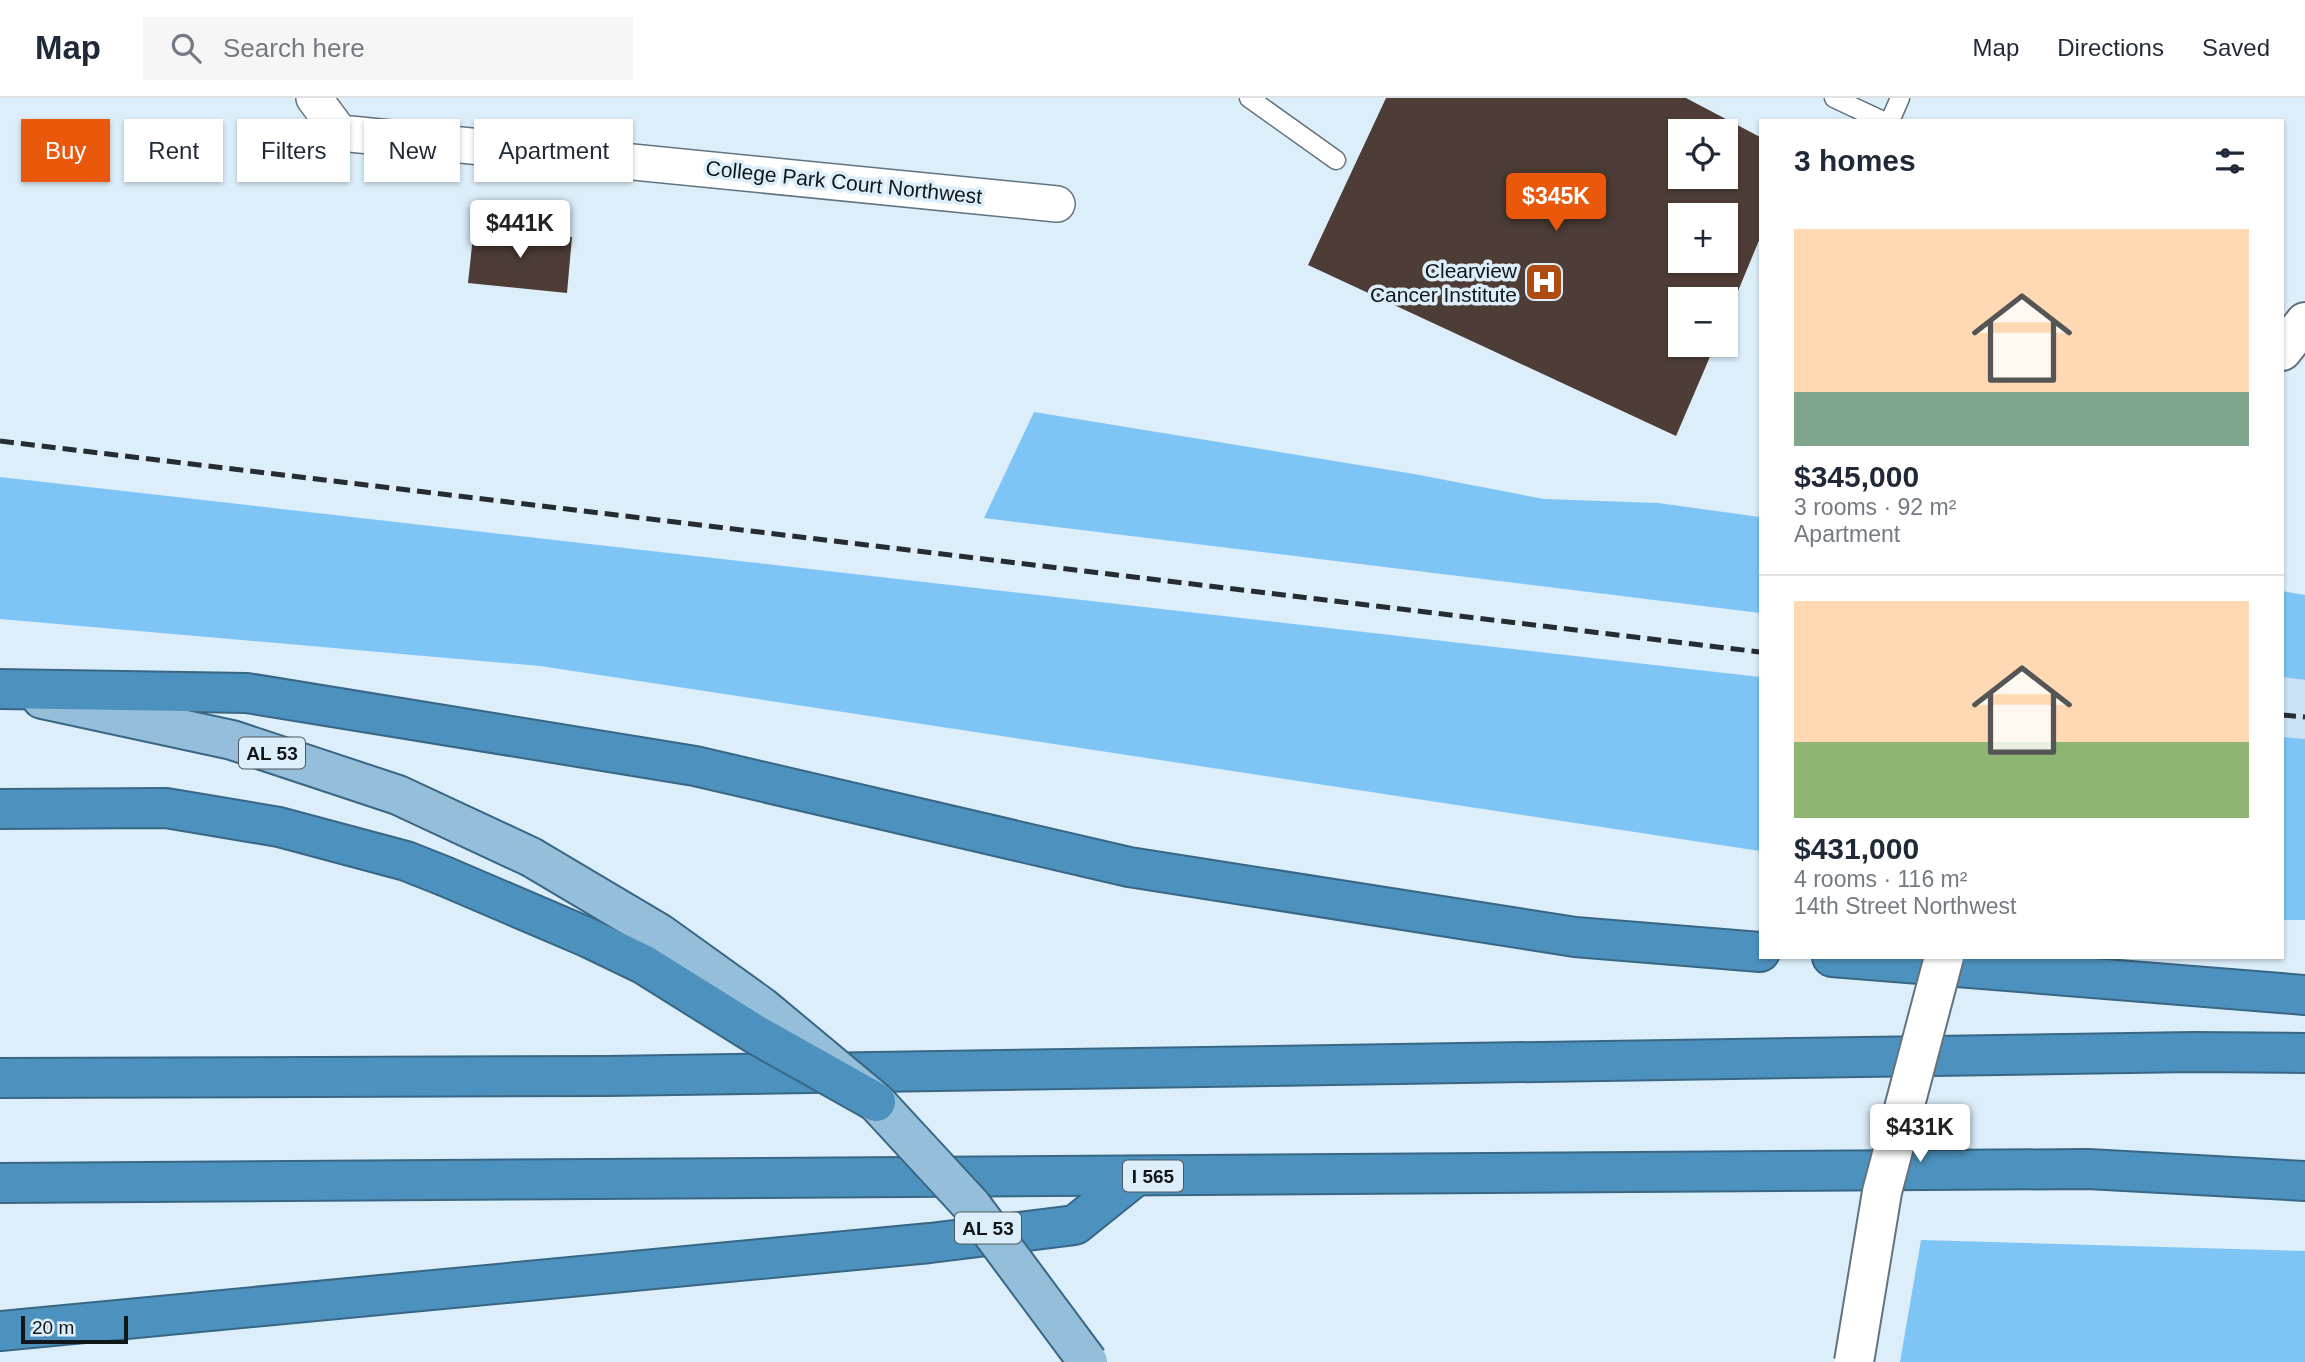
<!DOCTYPE html>
<meta charset="utf-8">
<style>
:root{--surface:#fff;--page:#f6f6f7;--text:#1f2937;--muted:#747a83;--line:#e0e1e3;--accent:#ea580c}
body{margin:0;font-family:Arial,sans-serif;background:var(--page);color:var(--text);height:100vh;display:flex;flex-direction:column;font-size:26px;white-space:nowrap}
*{box-sizing:border-box;margin:0}
p{font-size:23px;color:var(--muted)}
.icon{flex:none;width:38px;height:38px;fill:none;stroke:currentColor;stroke-width:2;stroke-linecap:round;stroke-linejoin:round}
.map{position:relative;flex:1;overflow:hidden}
.sheet{position:absolute;left:1759px;top:21px;width:525px;height:840px;display:flex;flex-direction:column;background:var(--surface);border-radius:0px;box-shadow:0 2px 5px #0004}
.sheet>*{flex:none}
.banner{position:absolute;left:21px;top:21px;width:665px;height:63px;display:flex;gap:14px}
.tools{position:absolute;left:1668px;top:21px;display:grid;gap:14px}
.tools a{display:grid;place-items:center;width:70px;height:70px;border-radius:0px;background:var(--surface);box-shadow:0 2px 5px #0004;font-size:35px}
.scale{position:absolute;left:21px;bottom:18px;width:107px;box-sizing:border-box;padding-left:7px;border:4px solid #10161a;border-top:0;font-size:19px;line-height:24px;white-space:nowrap;color:#10161a;-webkit-text-stroke:5px #ddeefb;paint-order:stroke}
.price{position:absolute;translate:-50% -60px;padding:0 16px;border-radius:7px;background:#fff;color:#222;font-size:23px;line-height:46px;filter:drop-shadow(0 2px 4px #0008)}
.price::after{content:'';position:absolute;left:50%;top:42px;width:21px;height:16px;margin-left:-10px;background:inherit;clip-path:polygon(0 0,100% 0,50% 100%)}
.price.selected{background:var(--accent);color:#fff}
ul{padding:0;list-style:none}
li{display:grid;align-content:center;gap:14px;height:371px;padding:0 35px}
li+li{border-top:2px solid var(--line)}
li span{display:grid;place-items:center;height:217px;border-radius:0px;color:#555}
li>.icon{margin-inline-start:auto}
span .icon{width:126px;height:126px;fill:#fffc;stroke-width:1}
li b{font-size:30px}
h2{display:flex;justify-content:space-between;align-items:center;height:84px;padding:0 35px;font-size:30px}
.chip{padding:0 24px;border-radius:0px;background:var(--surface);box-shadow:0 2px 5px #0004;font-size:24px;line-height:63px}
.chip.selected{background:var(--accent);color:#fff}
header{display:flex;align-items:center;gap:42px;box-sizing:border-box;height:98px;padding:0 35px;background:var(--surface);border-bottom:2px solid var(--line)}
header strong{font-size:33px}
nav{display:flex;gap:38px;margin-inline-start:auto;font-size:24px}
.search{width:490px;height:63px;background:var(--page);display:flex;align-items:center;gap:18px;box-sizing:border-box;padding:0 24px;border-radius:0px;color:var(--muted);font-size:26px}
.map>svg:first-child{display:block}
</style>
<header>
<strong>Map</strong>
<div class="search"><svg class="icon" aria-label="search" viewBox="0 0 24 24"><circle cx="10" cy="10" r="6"/><path d="M15 15l6 6"/></svg>Search here</div>
<nav><a>Map</a><a>Directions</a><a>Saved</a></nav>
</header>
<div class="map">
<svg width="2305" height="1264" viewBox="0 0 2305 1264">
<rect width="100%" height="100%" fill="#ddeefb"/>
<path fill="#cbe3f5" d="M2282,579L2305,582V641L2282,639Z"/>
<g fill="#7ec5f6">
<path d="M1034,314L1414,376L1544,401L1658,405L1760,419V515L984,420Z"/>
<path d="M0,379L1760,579V753L540,568L0,521Z"/>
<path d="M2282,493L2305,497V582L2282,579Z"/>
<path d="M2282,639L2305,641V822H2282Z"/>
<path d="M1921,1142L2305,1153V1264H1900Z"/>
</g>
<g fill="#4d3d36" fill-rule="evenodd">
<path d="M1386,0H1686L1760,39V140L1726,222V201H1680V247H1715L1676,338L1308,167ZM1680,33H1726V79H1680ZM1680,117H1726V163H1680Z"/>
<path d="M474,129L572,139L567,195L468,185Z"/>
</g>
<g fill="none" stroke-linecap="round" stroke-linejoin="round">
<defs>
<g id="service">
<path d="M1249,0L1336,62"/>
<path d="M1834,0L1883,23"/>
<path d="M1890,23L1900,0"/>
</g>
<path id="minor" d="M314,0L340,35L1057,106"/>
<path id="tertiary" d="M2282,253L2305,224"/>
<path id="primary" d="M42,601L232,642L398,697L531,759"/>
<g id="motorway">
<path d="M0,591L247,595L695,668L1129,769L1575,839L1760,854"/>
<path d="M0,711L166,710L279,729L406,763L444,778"/>
<path d="M1832,859L2305,897"/>
<path d="M0,980L607,978L2194,954L2305,955"/>
<path d="M0,1085L2088,1071L2305,1083"/>
<path d="M0,1233L930,1145L1075,1127L1136,1078"/>
</g>
</defs>
<use href="#service" stroke="#63727d" stroke-width="21"/>
<use href="#minor" stroke="#63727d" stroke-width="38"/>
<use href="#tertiary" stroke="#63727d" stroke-width="42"/>
<use href="#primary" stroke="#386785" stroke-width="42"/>
<use href="#motorway" stroke="#386785" stroke-width="42"/>
<use href="#service" stroke="#fff" stroke-width="18"/>
<use href="#minor" stroke="#fff" stroke-width="35"/>
<use href="#tertiary" stroke="#fff" stroke-width="38"/>
<use href="#primary" stroke="#94bed9" stroke-width="38"/>
<use href="#motorway" stroke="#4d92bf" stroke-width="38"/>
<g stroke="#262d32" stroke-width="5" stroke-dasharray="14 7" stroke-linecap="butt">
<path d="M0,343L1760,554"/>
<path d="M2282,617L2305,619"/>
</g>
<defs>
<path id="tertiary-bridge" d="M1854,1264L1882,1094L1944,859"/>
<path id="primary-bridge" d="M531,759L659,835L762,909L876,1004L972,1108L1088,1264"/>
<path id="motorway-bridge" d="M444,778L589,840L643,866L755,936L876,1004"/>
</defs>
<use href="#tertiary-bridge" stroke="#63727d" stroke-width="42" stroke-linecap="butt"/>
<use href="#primary-bridge" stroke="#386785" stroke-width="42" stroke-linecap="butt"/>
<use href="#motorway-bridge" stroke="#386785" stroke-width="42" stroke-linecap="butt"/>
<use href="#tertiary-bridge" stroke="#fff" stroke-width="38"/>
<use href="#primary-bridge" stroke="#94bed9" stroke-width="38"/>
<use href="#motorway-bridge" stroke="#4d92bf" stroke-width="38"/>
</g>
<defs>
<symbol id="hospital-square" viewBox="-11 -11 22 22"><rect x="-9" y="-9" width="18" height="18" rx="4" fill="#af4c13" stroke="#ddeefb"/><path d="M-5-5h3v3.5h4V-5h3V5h-3V1.5h-4V5h-3Z" fill="#fff"/></symbol>
</defs>
<g fill-rule="evenodd">
<use href="#hospital-square" x="1522" y="162" width="44" height="44"/>
</g>
<g text-anchor="middle" dominant-baseline="central" stroke-width="7" stroke-linejoin="round" paint-order="stroke">
<g fill="#ddeefb" stroke="#4e575e" stroke-width="2">
<rect x="239" y="639.5" width="66" height="31" rx="5"/>
<rect x="1123" y="1062.5" width="60" height="31" rx="5"/>
<rect x="955" y="1114.5" width="66" height="31" rx="5"/>
</g>
<g font-size="19" font-weight="bold" fill="#10161a">
<text x="272" y="655">AL 53</text>
<text x="1153" y="1078">I 565</text>
<text x="988" y="1130">AL 53</text>
</g>
<g font-size="21" fill="#10161a" stroke="#ddeefb">
<text transform="translate(844 84) rotate(6)">College Park Court Northwest</text>
</g>
<g font-size="21" fill="#10161a" stroke="#ddeefb" text-anchor="end">
<text x="1517" y="172">Clearview<tspan x="1517" dy="24">Cancer Institute</tspan></text>
</g>
</g>
</svg>
<div class="tools">
<a><svg class="icon" aria-label="locate" viewBox="0 0 24 24"><circle cx="12" cy="12" r="6"/><path d="M12 2v4M12 18v4M2 12h4M18 12h4"/></svg></a>
<a>+</a>
<a>−</a>
</div>
<div class="scale">20 m</div>
<b class="price selected" style="left:1556px;top:135px">$345K</b>
<b class="price" style="left:520px;top:162px">$441K</b>
<b class="price" style="left:1920px;top:1066px">$431K</b>
<div class="banner">
<a class="chip selected">Buy</a>
<a class="chip">Rent</a>
<a class="chip">Filters</a>
<a class="chip">New</a>
<a class="chip">Apartment</a>
</div>
<section class="sheet">
<h2>3 homes<svg class="icon" aria-label="filters" viewBox="0 0 24 24"><path d="M4 7h16M4 17h16"/><circle cx="9" cy="7" r="2"/><circle cx="15" cy="17" r="2"/></svg></h2>
<ul>
<li><span style="background:linear-gradient(#ffd9b3 75%,#7fa58c 0)"><svg class="icon" aria-label="home" viewBox="0 0 24 24"><path d="M3 11l9-7 9 7M6 9v11h12V9"/></svg></span><div><b>$345,000</b><p>3 rooms · 92 m²</p><p>Apartment</p></div></li>
<li><span style="background:linear-gradient(#ffd9b3 65%,#8fb573 0)"><svg class="icon" aria-label="home" viewBox="0 0 24 24"><path d="M3 11l9-7 9 7M6 9v11h12V9"/></svg></span><div><b>$431,000</b><p>4 rooms · 116 m²</p><p>14th Street Northwest</p></div></li>
</ul>
</section>
</div>
